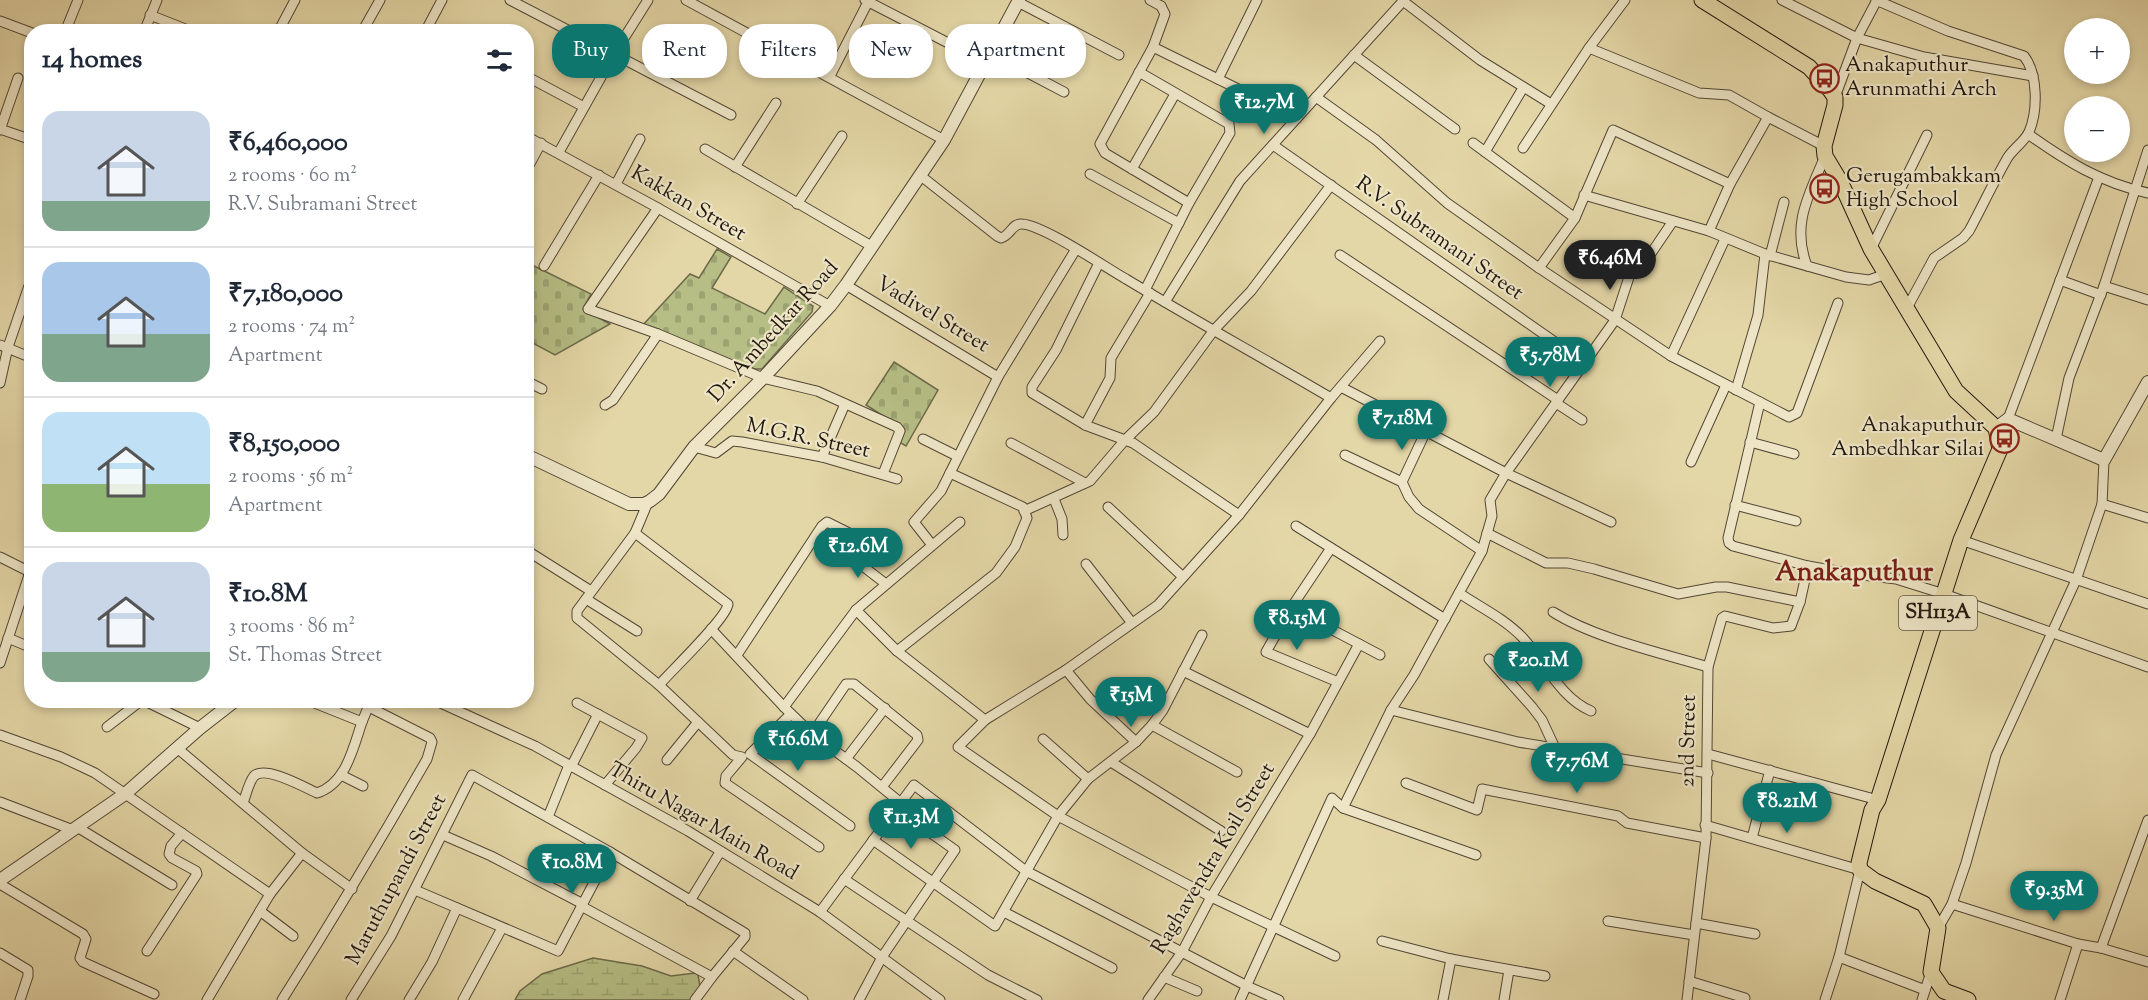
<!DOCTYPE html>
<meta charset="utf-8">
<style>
:root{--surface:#fff;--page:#f6f6f7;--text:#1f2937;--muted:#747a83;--line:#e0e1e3;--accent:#0f766e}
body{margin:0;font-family:"Sorts Mill Goudy",serif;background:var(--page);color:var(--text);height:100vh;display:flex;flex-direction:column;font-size:22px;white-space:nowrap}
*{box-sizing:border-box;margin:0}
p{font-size:20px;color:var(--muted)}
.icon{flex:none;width:33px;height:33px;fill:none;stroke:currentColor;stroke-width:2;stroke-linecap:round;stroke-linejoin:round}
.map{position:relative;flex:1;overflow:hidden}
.details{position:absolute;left:24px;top:24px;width:510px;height:684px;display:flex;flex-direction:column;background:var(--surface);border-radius:24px;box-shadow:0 3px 9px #0003}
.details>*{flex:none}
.guide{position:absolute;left:552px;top:24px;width:570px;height:54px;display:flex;gap:12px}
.tools{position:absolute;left:2064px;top:18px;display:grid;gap:12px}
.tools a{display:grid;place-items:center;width:66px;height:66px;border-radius:50%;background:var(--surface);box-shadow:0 3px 9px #0003;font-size:30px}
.price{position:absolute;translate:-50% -51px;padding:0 14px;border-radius:21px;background:var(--accent);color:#fff;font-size:20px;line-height:39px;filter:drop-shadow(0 2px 3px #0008)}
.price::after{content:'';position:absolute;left:50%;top:36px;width:18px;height:14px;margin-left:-9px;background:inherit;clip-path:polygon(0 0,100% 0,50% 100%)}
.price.active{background:#222;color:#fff}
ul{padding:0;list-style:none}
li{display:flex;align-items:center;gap:18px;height:150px;padding:0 18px}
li+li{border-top:2px solid var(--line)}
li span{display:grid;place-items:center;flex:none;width:168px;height:120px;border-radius:18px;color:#555}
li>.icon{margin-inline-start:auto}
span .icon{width:72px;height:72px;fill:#fffc;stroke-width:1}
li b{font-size:26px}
h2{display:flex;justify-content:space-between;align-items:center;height:72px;padding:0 18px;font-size:26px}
.chip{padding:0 21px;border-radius:24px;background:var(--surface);box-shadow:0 3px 9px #0003;font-size:21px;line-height:54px}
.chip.active{background:var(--accent);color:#fff}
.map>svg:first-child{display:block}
</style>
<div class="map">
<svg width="2148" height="1000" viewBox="0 0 2148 1000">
<defs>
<pattern id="wetland-marsh" width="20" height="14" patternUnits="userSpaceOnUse" patternTransform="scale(1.5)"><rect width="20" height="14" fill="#b6be85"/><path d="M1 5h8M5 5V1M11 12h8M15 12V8" fill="none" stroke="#9ca372"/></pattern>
<pattern id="cemetery-stones" width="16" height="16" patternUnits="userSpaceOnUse" patternTransform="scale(1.5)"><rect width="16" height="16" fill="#b6be85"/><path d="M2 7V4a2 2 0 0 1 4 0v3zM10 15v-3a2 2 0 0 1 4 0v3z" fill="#9ca372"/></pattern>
</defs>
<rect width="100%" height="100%" fill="#e4d7a7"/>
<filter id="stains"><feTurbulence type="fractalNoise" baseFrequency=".00333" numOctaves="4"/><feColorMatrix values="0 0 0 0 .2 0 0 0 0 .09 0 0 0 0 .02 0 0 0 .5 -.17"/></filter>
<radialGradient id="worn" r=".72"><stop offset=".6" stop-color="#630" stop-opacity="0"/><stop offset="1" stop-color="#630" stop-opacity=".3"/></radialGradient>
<path fill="url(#wetland-marsh)" stroke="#6c6a4a" stroke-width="1.5" d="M593,958L642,966L671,976L695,973L698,975L700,986L690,1000H515L520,991L542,974Z"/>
<g fill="url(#cemetery-stones)" stroke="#6c6a4a" stroke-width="1.5">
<path d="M717,249L731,257L712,288L765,314L784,287L813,306L812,312L762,369H755L642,326L690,274L699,278Z"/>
<path d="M526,262L591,294L583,309L610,324L555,355L527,340Z"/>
<path d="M894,362L938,390L906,446L899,442L904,429L866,405Z"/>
</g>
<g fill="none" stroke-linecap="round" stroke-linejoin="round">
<defs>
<g id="minor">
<path d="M510,0L731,115"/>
<path d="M686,0L944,140"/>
<path d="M865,0L985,62"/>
<path d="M1150,0L1161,6"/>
<path d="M1782,0L1857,38L1924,57L2033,76"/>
<path d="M1876,0L1948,31L2024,56C2038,74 2038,111 2029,132C2025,141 2014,148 2008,157C1994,181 1982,207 1969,231L1963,238L1934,258L1907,308"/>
<path d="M1403,1L1480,60L1551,104"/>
<path d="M1018,2L1119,55"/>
<path d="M1161,6L1165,14L1153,47L1100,144L1105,153L1189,203"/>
<path d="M150,15L193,32"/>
<path d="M0,21L32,33"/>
<path d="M65,32L78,0"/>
<path d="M144,32L157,0"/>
<path d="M278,32L295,0"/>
<path d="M362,32L380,0"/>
<path d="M425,32L442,0"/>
<path d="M1153,47L1297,118"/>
<path d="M1589,48L1699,93L1729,95L1768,117"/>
<path d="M990,53L1064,92"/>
<path d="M1354,55L1455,129"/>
<path d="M1139,72L1229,124L1230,133L1189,203L1145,290"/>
<path d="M526,76L584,107"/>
<path d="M830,76L868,2"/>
<path d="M1218,79L1257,0"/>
<path d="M1316,97L1376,140L1447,203L1539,268L1671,356L1785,415L1789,417L1797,413L1838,303"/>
<path d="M1835,97L1857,38L1877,0"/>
<path d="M0,129L32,140"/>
<path d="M0,130L18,78"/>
<path d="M2028,134C2066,161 2101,183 2148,193"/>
<path d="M526,136L658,208L830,306"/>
<path d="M1473,143L1575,218"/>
<path d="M1273,145L1585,363"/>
<path d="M1523,148L1589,48L1625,0"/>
<path d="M705,149L873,247"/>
<path d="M559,152L614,54L648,0"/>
<path d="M1485,152L1523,88"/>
<path d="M735,167L776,103"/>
<path d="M1132,169L1175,94"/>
<path d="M526,171L541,143"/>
<path d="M1090,174L1179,223"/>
<path d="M921,176L997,236L1001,238C1011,235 1012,223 1022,224C1043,225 1105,267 1126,279C1194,320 1263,358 1331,398"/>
<path d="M616,184L640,139"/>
<path d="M1584,195L1709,231L1765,254L1846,277L1869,280L1886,274"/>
<path d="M797,204L842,136"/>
<path d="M658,208L588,309L658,334L763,378L817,391L897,427L900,431L883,474"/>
<path d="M1709,231L1730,184"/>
<path d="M1871,249L1927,135"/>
<path d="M1340,255L1558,400"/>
<path d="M1770,256L1784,202"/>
<path d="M1099,263L1056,350L1032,387V393L1085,425L1133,443L1239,515"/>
<path d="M544,266L599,175"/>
<path d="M1807,266C1791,224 1809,195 1825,156"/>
<path d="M1539,268L1575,218L1613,130L1730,184L1768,117L1824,146"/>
<path d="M2060,280L2101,295"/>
<path d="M846,285L998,377"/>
<path d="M2104,286L2148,300"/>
<path d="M1165,302L1240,181L1404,0"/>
<path d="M0,345L32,358"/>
<path d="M1671,356L1725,239"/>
<path d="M526,381L542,389"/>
<path d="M0,383L8,347L32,277"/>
<path d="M1341,387L1506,473L1611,522"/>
<path d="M1736,390L1758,315L1765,254"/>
<path d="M1760,402L1728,538L1729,543L1733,546L1808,566L1854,574L1896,579L1944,594L2148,667"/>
<path d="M1556,403L1582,420"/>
<path d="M605,405L613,400L658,334"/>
<path d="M2008,419L2099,177"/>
<path d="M1085,425L1110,378L1111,358L1150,293"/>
<path d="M923,439L957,456"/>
<path d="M2056,439L2069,378L2104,286L2148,150"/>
<path d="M1750,442L1794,454"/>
<path d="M1011,443L1085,483"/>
<path d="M694,447L716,453L732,441L742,442L822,457L897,479"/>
<path d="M1345,455L1402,482L1409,497L1419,509L1482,551"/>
<path d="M822,457L845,404"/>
<path d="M1691,462L1726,385"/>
<path d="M1402,482L1426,431"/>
<path d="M1054,499L1062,519L1063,535"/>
<path d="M648,502L635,533L577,611V618L659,685L733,755L742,757L726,776L725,783L819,847"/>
<path d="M2102,504L2148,518"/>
<path d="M1735,505L1796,521"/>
<path d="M1108,507L1183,577"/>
<path d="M1024,511L1090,481L1125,440L1154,412L1214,330L1251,291L1331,185"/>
<path d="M1296,526L1445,619"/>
<path d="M635,533L728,604C727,618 671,671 659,685"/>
<path d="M1487,533L1546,563H1568L1594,569L1678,594L1716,587H1727L1800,602"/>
<path d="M1961,540L2148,604"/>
<path d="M932,545L914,522L941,491L998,377L1076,249"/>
<path d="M1331,548L1291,608L1266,652L1338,682"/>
<path d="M526,550L591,591"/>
<path d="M847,554L886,584"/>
<path d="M0,557L32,573"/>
<path d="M1086,564L1132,623"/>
<path d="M1459,593C1480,607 1505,619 1523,638C1545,662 1560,698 1591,711"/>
<path d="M586,599L637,631"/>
<path d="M1291,608L1380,655"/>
<path d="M856,610L897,651L985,720L958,747L1058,816L1211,897L1335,956"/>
<path d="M1553,612C1594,638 1661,653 1708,667"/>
<path d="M711,629L784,707L812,734L857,767L901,803"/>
<path d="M8,638L32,648"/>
<path d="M897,651L996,573L1015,547L1027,518L1023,507L950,473"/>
<path d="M737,655L822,526L827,522L849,533"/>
<path d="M1489,659L1532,707L1542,720L1555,748"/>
<path d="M0,663L30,572"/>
<path d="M1066,670L1090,699L1136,742"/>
<path d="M1183,671L1310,734"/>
<path d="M143,700L200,728"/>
<path d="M307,700L362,722L371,700"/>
<path d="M434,700L535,746L688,831L820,912L940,1000"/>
<path d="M577,703L642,738L636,748L605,785"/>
<path d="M784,707L856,610L960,522"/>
<path d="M1391,710L1518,742L1708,773"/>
<path d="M791,714L750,754L850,826"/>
<path d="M985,720L1066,670L1158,605L1239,515L1331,398L1380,341"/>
<path d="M1152,725L1237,772"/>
<path d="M107,727L142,700"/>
<path d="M812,734L846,684H854L917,735L918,740L882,787"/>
<path d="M0,735L61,757L95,773L270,894"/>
<path d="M1043,739L1088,779"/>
<path d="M177,748L302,853L352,889"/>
<path d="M1708,754L1878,800"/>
<path d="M846,759L885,708"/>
<path d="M667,760L698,722"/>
<path d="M1111,762L1221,831"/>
<path d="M571,767L598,714"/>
<path d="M341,775L363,786"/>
<path d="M1406,783L1477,810L1482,789L1618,816L1627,823L1706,838"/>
<path d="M0,802L73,830"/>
<path d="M243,803C246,795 249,782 254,776C265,765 304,787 317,793C346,784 353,748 362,722"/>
<path d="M1343,808L1391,710L1414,675L1482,551L1492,516L1490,500L1506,473L1615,320L1631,271L1652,252L1673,221"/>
<path d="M548,817L569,765"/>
<path d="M1705,825L1860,870L1839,957L1825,1000"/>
<path d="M77,827L172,885"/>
<path d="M443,835L491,856L583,904"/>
<path d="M1752,838L1770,770"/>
<path d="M873,840L995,926L1058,816L1088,779L1136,742L1152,725L1163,710L1202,635"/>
<path d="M844,879L988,975L1037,1000"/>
<path d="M0,884L83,934L86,939L80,958L83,962L154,994"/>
<path d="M415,890L558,951L610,852"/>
<path d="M690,901L720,852"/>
<path d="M1952,904L2078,944L2101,948L2148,962"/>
<path d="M260,911L293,936"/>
<path d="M820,912L914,785L1026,871L1247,986L1279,1000"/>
<path d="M1004,912L1112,968"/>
<path d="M1608,921L1694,935"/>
<path d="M1696,923L1755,934"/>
<path d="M1938,928L1952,904L1966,863L1996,755L2076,580L2102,504L2104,460"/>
<path d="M1382,941L1451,959L1545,976"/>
<path d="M2101,948L2148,820"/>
<path d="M147,951L197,874L196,871L172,858L169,854L171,846L182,833"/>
<path d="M733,951L803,1000"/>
<path d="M0,953L28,970V976L20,1000"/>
<path d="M1839,957L1925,990"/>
<path d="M1164,977L1197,991"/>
<path d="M1689,981L1745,998"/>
<path d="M207,1000L270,894L302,853"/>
<path d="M282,1000C332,921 380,841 427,759L432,742L430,738L369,707"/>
<path d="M351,1000L391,936L472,775L610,852L745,933V937L712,977L581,906"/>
<path d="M409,1000L432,962L457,908"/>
<path d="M463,1000L502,928"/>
<path d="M695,1000L712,977"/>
<path d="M859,1000L882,957L955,850L897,809"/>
<path d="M1148,1000L1182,952L1211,897L1310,734L1359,644"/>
<path d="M1240,1000L1332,798L1343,808L1476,855"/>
<path d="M1443,1000L1451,959"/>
<path d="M1504,1000L1509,970"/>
<path d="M1687,1000L1706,838L1708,667L1722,618L1725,616L1773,628L1791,626L1800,602L1808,566"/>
<path d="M1922,1000L1931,972"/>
<path d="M2060,1000L2078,944"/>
</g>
<g id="tertiary">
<path d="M1996,428L2008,419L2104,460L2148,382"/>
<path d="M526,455L629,504H644L650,501L659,494L694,447L763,378L830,306L846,285L944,140L1019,0"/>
<path d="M0,880L125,794L200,728L236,700"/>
</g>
<path id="primary" d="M1702,0L1809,67L1830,90L1835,97V105L1824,146L1825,156L1840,181L1871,249L1956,391L1996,428L2000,449L1961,540L1878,800L1872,810L1859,863L1860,870L1875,881L1924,904L1938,928L1931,972L1944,991L1968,1000"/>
</defs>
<use href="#minor" stroke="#524735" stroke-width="11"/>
<use href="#tertiary" stroke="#524735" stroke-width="14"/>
<use href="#primary" stroke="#21170f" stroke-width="17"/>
<use href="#minor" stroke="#ede5c6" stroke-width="9"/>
<use href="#tertiary" stroke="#ede5c6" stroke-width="12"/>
<use href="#primary" stroke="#e4d7a7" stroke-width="15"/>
</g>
<defs>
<symbol id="bus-ring" viewBox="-11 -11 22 22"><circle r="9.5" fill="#ede5c6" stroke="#8f2418" stroke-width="1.5"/><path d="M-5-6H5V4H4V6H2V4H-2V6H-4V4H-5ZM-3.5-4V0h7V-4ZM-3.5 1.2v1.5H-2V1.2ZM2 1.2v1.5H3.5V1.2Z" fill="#8f2418"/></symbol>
</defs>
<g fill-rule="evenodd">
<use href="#bus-ring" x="1808" y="62" width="33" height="33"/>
<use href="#bus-ring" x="1808" y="172" width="33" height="33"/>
<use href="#bus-ring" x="1988" y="422" width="33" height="33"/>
</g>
<g text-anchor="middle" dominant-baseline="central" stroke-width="4.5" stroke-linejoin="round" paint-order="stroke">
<rect fill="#ede5c6" stroke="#5e5546" stroke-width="1.5" x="1899" y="596" width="78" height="34" rx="4.5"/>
<g font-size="20" font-weight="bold" fill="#21170f">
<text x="1938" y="613">SH113A</text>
</g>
<g font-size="21" fill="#21170f" stroke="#ede5c6" text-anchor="start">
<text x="1845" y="66">Anakaputhur<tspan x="1845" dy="24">Arunmathi Arch</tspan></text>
<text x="1846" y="177">Gerugambakkam<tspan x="1846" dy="24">High School</tspan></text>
<text x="1984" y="426" text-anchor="end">Anakaputhur<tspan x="1984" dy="24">Ambedhkar Silai</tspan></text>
</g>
<g font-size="21" fill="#21170f" stroke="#ede5c6">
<text transform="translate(688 204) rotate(30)">Kakkan Street</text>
<text transform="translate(1439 239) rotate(35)">R.V. Subramani Street</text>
<text transform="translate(932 315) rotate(31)">Vadivel Street</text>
<text transform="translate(774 332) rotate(-48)">Dr. Ambedkar Road</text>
<text transform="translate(808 439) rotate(12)">M.G.R. Street</text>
<text transform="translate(1689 741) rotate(-89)">2nd Street</text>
<text transform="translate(703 822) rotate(30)">Thiru Nagar Main Road</text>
<text transform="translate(1214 859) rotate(-59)">Raghavendra Koil Street</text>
<text transform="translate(397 880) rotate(-62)">Maruthupandi Street</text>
</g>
<g font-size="27" font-weight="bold" fill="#7a1f14" stroke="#ede5c6">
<text x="1854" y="573">Anakaputhur</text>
</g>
</g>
<rect width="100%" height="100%" filter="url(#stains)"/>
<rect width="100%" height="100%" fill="url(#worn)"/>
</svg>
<div class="tools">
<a>+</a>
<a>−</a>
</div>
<b class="price" style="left:1264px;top:135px">₹12.7M</b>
<b class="price active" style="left:1610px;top:291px">₹6.46M</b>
<b class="price" style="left:1550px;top:388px">₹5.78M</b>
<b class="price" style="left:1402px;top:451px">₹7.18M</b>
<b class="price" style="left:858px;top:579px">₹12.6M</b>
<b class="price" style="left:1297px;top:651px">₹8.15M</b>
<b class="price" style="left:1538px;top:693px">₹20.1M</b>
<b class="price" style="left:1131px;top:728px">₹15M</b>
<b class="price" style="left:798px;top:772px">₹16.6M</b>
<b class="price" style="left:1577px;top:794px">₹7.76M</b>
<b class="price" style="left:1787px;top:834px">₹8.21M</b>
<b class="price" style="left:911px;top:850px">₹11.3M</b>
<b class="price" style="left:572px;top:895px">₹10.8M</b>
<b class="price" style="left:2054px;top:922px">₹9.35M</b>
<div class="guide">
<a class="chip active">Buy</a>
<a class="chip">Rent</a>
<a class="chip">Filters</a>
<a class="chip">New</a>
<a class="chip">Apartment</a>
</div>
<section class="details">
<h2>14 homes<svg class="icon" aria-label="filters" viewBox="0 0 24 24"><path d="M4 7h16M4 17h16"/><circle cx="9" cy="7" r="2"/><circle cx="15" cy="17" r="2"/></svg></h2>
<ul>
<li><span style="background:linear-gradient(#c9d6e8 75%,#7fa58c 0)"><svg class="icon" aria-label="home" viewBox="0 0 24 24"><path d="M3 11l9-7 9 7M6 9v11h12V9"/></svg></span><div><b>₹6,460,000</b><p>2 rooms · 60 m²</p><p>R.V. Subramani Street</p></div></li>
<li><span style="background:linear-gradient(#a9c7e8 60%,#7fa58c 0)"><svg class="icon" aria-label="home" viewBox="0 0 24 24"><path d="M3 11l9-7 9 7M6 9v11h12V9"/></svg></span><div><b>₹7,180,000</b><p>2 rooms · 74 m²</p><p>Apartment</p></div></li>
<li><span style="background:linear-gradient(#bfe0f5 60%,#8fb573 0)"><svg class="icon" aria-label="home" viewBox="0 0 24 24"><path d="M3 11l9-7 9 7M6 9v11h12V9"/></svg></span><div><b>₹8,150,000</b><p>2 rooms · 56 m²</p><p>Apartment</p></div></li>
<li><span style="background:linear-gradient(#c9d6e8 75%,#7fa58c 0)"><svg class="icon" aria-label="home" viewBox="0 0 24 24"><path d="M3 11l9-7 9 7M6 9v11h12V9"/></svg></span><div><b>₹10.8M</b><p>3 rooms · 86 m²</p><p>St. Thomas Street</p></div></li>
</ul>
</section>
</div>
